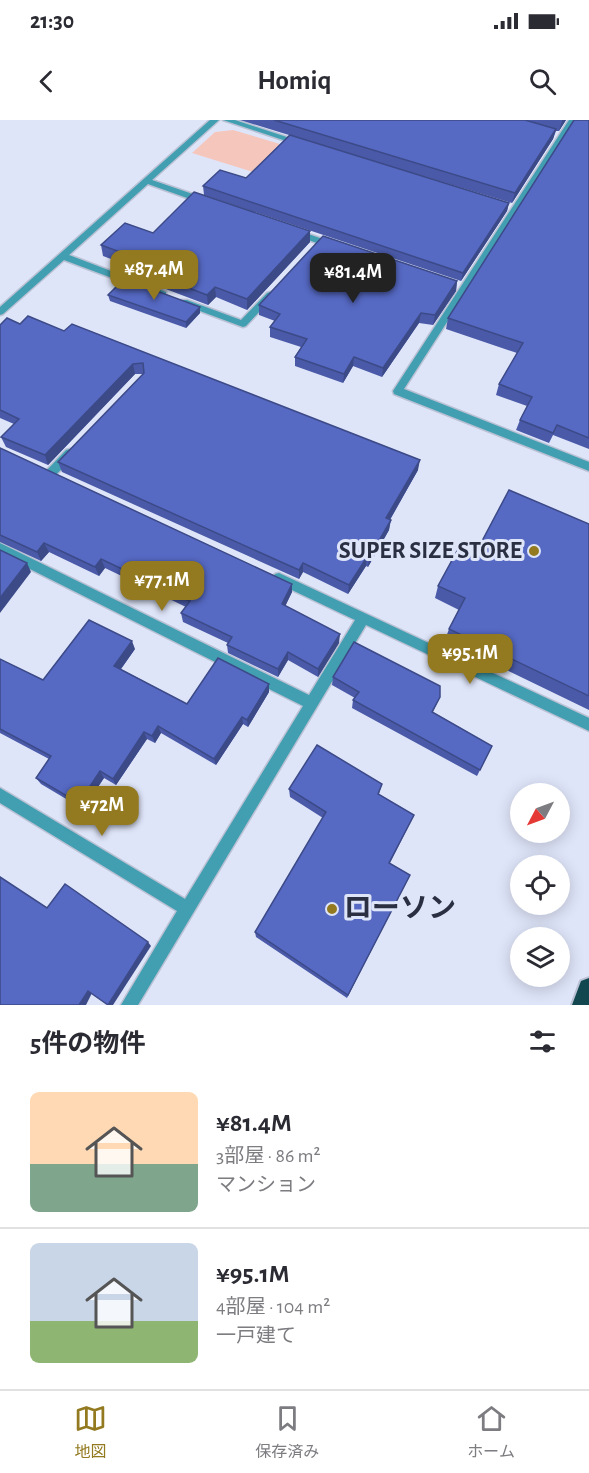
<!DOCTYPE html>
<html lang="ja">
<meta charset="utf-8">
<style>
:root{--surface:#fff;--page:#f7f7f7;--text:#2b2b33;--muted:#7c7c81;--line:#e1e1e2;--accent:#937a20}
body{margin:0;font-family:"Alegreya Sans","Noto Sans JP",sans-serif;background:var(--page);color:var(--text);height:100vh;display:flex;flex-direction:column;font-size:22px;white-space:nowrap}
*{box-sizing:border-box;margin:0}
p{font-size:20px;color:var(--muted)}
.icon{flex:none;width:33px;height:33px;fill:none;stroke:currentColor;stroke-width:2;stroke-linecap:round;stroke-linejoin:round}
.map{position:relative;height:885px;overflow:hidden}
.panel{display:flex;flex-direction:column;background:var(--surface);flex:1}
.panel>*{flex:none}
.needle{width:39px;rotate:229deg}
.fabs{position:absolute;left:510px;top:663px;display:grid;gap:12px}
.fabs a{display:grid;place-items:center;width:60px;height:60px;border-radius:50%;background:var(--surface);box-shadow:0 3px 15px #0003;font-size:30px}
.price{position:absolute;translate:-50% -51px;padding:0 14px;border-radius:12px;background:var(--accent);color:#fff;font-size:20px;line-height:39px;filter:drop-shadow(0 2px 3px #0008)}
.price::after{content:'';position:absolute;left:50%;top:36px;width:18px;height:14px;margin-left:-9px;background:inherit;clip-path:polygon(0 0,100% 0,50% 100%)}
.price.on{background:#222;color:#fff}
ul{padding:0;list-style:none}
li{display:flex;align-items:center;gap:18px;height:150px;padding:0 30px}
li+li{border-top:2px solid var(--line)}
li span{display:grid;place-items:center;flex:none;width:168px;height:120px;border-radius:9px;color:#555}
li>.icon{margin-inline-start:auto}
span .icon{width:72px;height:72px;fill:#fffc;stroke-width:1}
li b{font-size:26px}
h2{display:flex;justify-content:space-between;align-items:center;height:72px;padding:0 30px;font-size:26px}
.status{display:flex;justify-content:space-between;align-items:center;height:42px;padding:0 30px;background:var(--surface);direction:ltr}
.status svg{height:16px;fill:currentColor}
header{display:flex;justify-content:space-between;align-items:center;height:78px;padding:0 30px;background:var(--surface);font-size:27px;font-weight:600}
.tabs{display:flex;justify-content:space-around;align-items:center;height:84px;border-top:2px solid var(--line);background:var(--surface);font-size:16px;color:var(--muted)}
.tabs a{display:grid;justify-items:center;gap:3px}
.tabs .on{color:var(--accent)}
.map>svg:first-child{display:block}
</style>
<div class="status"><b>21:30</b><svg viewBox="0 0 49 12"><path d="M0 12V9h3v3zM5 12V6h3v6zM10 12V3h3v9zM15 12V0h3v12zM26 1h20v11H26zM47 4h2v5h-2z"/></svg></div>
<header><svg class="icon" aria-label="back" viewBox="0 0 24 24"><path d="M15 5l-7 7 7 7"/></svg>Homiq<svg class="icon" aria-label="search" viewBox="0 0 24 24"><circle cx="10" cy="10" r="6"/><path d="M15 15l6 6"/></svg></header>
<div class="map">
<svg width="589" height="885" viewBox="0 0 589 885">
<rect width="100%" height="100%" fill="#dfe5f9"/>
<path fill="#f5c6bc" d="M233,10L280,24L253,52L192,33L215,12Z"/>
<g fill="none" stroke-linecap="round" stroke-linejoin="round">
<defs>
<g id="minor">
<path d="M210,0H219L152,60L207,79V83H201L148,64L69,135L166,172V176H160L64,140L3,194L0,195V187Z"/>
<path d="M223,0H235L305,23L298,25Z"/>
<path d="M569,0H577L404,269L589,342V351L394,274L393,271Z"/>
<path d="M297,110L337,124L338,126L334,129L294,115L293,113Z"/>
<path d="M270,172L273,173V177L246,206L243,207L181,184L179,182L181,180H187L241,200L267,173Z"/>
<path d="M70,329L74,330L75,333L74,336L54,357H46L44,354L46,351L66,330Z"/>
<path d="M0,423L309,575L355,500L275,462L273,458L275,454L279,453L589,598V611L366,505L138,885H121L177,791L0,683V668L185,779L303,586L0,434Z"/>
</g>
<path id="trunk" d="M589,858V885H572L581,861Z"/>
</defs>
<use href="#minor" stroke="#bbc1d4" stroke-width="3"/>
<use href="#trunk" stroke="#bbc1d4" stroke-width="4"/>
<use href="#minor" fill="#419fb1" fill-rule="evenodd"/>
<use href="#trunk" fill="#124750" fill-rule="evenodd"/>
</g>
<g fill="#4a5aa8">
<path d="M240,0H566L559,11H556L553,19L512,83L403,50L509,83L507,91L461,161L204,75L203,66L246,58L289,15Z"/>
<path d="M589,0V329L553,315L549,323L516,310L520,300L527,286L496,275L499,264L517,233L446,209L448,198Z"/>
<path d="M153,113L310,122L247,190L216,177L208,185L134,157L132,147L103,136L101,125Z"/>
<path d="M457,161L456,171L433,205L419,203L382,257L353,246L343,263L295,246V237L301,227L270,217V207L275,201L259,195V185Z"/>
<path d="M108,175L200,193L186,208L110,181Z"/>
<path d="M20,204L64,211L418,350L390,400L389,410L368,447L366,446L348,474L303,452L299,459L62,352L58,342L144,254H135L48,345L6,327L1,317L14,304L0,298V205Z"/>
<path d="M0,328L292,464V472L285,486L339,523L318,557L288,540L278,557L228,533L227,525L228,523L183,502L181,493L186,487L105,448L99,456L49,432L41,441L0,422Z"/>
<path d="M589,404V590L445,520L449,509L459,490L435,478L438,466L473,438Z"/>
<path d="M135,529L121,549L187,584L269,564V572L248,607L243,604L216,645L161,613L155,623L147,619L116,665L104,658L83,689L41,664L36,658L49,639L0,613V539L43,560Z"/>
<path d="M333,557L440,577L433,592L492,626L477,656L352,588L353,580L355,578L332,565Z"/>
<path d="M382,664L379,674L414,695L390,743L410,755L347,878L256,817L255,812L323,698L290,677L289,669Z"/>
</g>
<g fill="#3c4a88">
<path d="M562,0H566L559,11L562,1Z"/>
<path d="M556,9L553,19L512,83L515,73Z"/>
<path d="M509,83L507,91L461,161L463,153Z"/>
<path d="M310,111V122L247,190V179Z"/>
<path d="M457,161L456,171L433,205L435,195Z"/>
<path d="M215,167L216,177L208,185L207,175Z"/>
<path d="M200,187V193L186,208V202Z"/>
<path d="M421,193L419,203L382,257L383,248Z"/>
<path d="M354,237L353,246L343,263L344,254Z"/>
<path d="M133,244L135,254L48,345L45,335Z"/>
<path d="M420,340L418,350L385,408L386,398Z"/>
<path d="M391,400L389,410L368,447L369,438Z"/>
<path d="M44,423L49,432L41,441L37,432Z"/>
<path d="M367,437L366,446L348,474L349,465Z"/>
<path d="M101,439L105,448L99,456L95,447Z"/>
<path d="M27,443L31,452L0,493V478Z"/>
<path d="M303,443V452L299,459V450Z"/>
<path d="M292,464V472L282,493V484Z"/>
<path d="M340,514L339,523L318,557V549Z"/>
<path d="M132,521L135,529L118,553L114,546Z"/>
<path d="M288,532V540L278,557V549Z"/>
<path d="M269,564V572L248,607L247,600Z"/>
<path d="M242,597L243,604L216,645L214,639Z"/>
<path d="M158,606L161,613L155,623L152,616Z"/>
<path d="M144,612L147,619L116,665L113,659Z"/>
<path d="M100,651L104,658L83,689L79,683Z"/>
<path d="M148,822L151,826L113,885H108Z"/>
<path d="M88,871L92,873L86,885H79Z"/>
</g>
<g fill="#5669c3" stroke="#3c4a88" stroke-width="1.5">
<path d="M274,0H525L556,9L515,73Z"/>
<path d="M574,0H589V318L557,305L553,313L520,300L532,277L499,264L523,223L448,198Z"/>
<path d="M290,15L509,83L463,153L203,66L220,50L246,58Z"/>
<path d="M194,72L310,111L247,179L215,167L207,175L132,146L139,139L101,125L125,103L153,113Z"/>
<path d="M323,116L457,161L435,195L421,193L383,248L354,237L344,254L295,237L307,219L270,207L280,194L259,185Z"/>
<path d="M124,159L200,187L186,202L108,175Z"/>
<path d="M28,196L64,211L72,204L420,340L386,398L391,400L369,438L367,437L349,465L303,443L299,450L58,342L144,253L143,243L133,244L45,335L1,317L19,299L0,290V205L7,198L20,204Z"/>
<path d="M0,328L292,464L282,484L340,514L318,549L288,532L278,549L227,525L232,517L181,493L190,481L101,439L95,447L44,423L37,432L0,415Z"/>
<path d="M509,370L589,404V576L449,509L465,478L438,466L457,431L473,438Z"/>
<path d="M0,430L27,443L0,478Z"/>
<path d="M89,500L132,521L114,546L187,584L218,538L269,564L247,600L242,597L214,639L158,606L152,616L144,612L113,659L100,651L79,683L36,658L51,636L0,609V539L43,560Z"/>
<path d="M354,522L440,566V577L432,592L492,626L480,650L353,580L359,572L333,557Z"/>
<path d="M317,625L382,664L378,674L414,695L389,743L410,755L348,875L255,812L326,692L289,669Z"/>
<path d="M0,757L47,788L65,764L148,822L108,885L88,871L79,885H0Z"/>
</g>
<g fill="#937a20" stroke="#dfe5f9" stroke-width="2">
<circle cx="534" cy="431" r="6"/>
<circle cx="332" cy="789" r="6"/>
</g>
<g text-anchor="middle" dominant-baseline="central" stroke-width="6" stroke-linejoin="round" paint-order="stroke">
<g font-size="24" font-weight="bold" fill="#2a2f42" stroke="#dfe5f9" text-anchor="end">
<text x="522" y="431">SUPER SIZE STORE</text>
</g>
<g font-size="28" font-weight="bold" fill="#2a2f42" stroke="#dfe5f9" text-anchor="start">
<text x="344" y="789">ローソン</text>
</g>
</g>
</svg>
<div class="fabs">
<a><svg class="needle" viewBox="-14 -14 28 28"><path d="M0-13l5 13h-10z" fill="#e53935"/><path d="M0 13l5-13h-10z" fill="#7c7c81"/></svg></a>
<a><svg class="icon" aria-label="locate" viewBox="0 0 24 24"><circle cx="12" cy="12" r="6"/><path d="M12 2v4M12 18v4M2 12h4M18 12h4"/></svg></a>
<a><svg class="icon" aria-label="layers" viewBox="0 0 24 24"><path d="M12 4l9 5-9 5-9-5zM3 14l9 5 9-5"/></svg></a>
</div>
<b class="price" style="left:154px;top:181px">¥87.4M</b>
<b class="price on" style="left:353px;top:184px">¥81.4M</b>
<b class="price" style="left:162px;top:492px">¥77.1M</b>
<b class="price" style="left:470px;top:565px">¥95.1M</b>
<b class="price" style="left:102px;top:717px">¥72M</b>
</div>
<section class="panel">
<h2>5件の物件<svg class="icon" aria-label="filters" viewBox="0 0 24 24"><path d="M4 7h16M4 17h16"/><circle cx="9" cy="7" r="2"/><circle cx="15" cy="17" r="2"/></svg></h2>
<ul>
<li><span style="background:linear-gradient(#ffd9b3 60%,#7fa58c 0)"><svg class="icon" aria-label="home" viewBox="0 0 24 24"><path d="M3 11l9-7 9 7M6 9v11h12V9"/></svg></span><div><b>¥81.4M</b><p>3部屋 · 86 m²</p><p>マンション</p></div></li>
<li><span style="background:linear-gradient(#c9d6e8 65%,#8fb573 0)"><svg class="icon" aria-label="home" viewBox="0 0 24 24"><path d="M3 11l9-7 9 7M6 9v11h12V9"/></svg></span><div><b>¥95.1M</b><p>4部屋 · 104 m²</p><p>一戸建て</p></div></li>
</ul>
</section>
<nav class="tabs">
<a class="on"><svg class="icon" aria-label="map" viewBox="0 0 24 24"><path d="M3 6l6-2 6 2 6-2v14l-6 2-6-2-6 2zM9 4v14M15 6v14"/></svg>地図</a>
<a><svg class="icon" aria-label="saved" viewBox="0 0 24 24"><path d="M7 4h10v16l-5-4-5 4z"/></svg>保存済み</a>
<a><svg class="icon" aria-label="home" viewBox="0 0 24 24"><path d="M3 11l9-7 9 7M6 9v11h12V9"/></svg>ホーム</a>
</nav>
